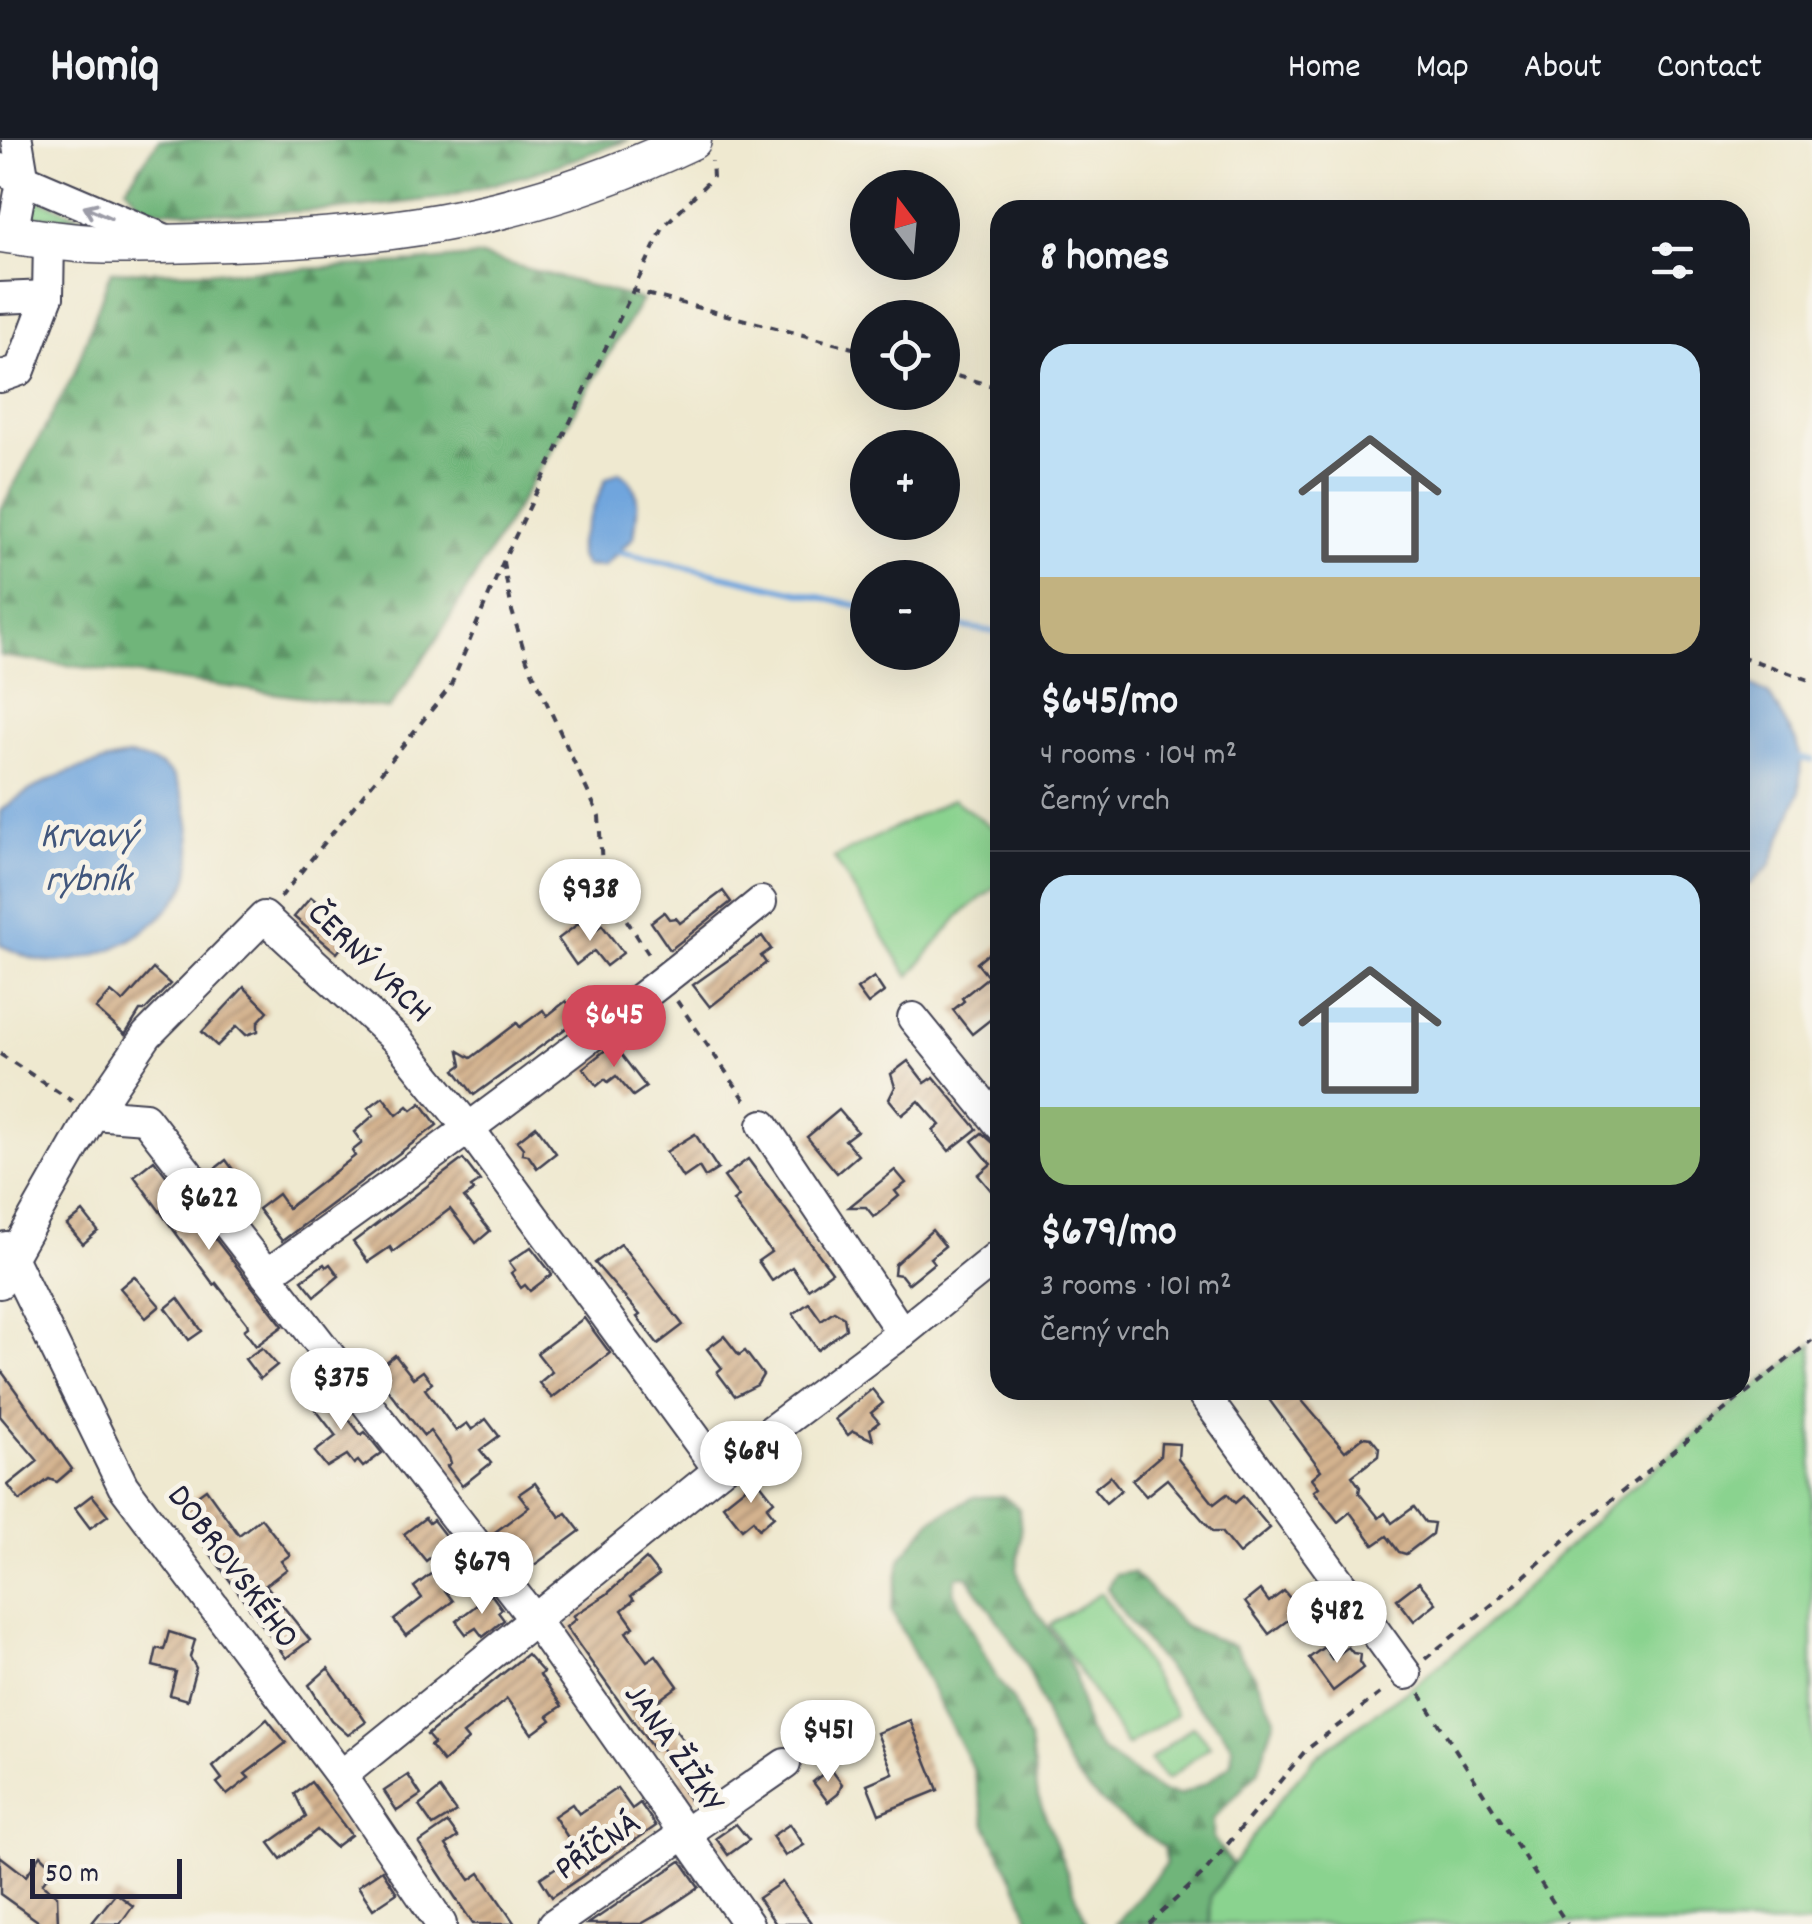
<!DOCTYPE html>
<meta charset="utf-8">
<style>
:root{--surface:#171b24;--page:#20242c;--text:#f1f3f6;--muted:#9ea1a6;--line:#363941;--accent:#d1495b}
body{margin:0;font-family:Dekko,sans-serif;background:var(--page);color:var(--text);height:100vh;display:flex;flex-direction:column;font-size:38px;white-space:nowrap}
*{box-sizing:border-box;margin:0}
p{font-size:32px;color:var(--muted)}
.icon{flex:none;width:55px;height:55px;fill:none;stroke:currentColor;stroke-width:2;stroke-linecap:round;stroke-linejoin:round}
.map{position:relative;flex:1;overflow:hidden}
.details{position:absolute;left:990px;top:60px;width:760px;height:1200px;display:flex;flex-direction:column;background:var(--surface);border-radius:30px;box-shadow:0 10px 40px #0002}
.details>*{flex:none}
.needle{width:65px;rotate:344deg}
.tools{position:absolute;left:850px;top:30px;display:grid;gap:20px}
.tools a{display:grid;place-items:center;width:110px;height:110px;border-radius:50%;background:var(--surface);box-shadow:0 10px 40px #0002;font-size:50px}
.scale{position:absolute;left:30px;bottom:25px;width:152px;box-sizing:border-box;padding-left:10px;border:5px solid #22223b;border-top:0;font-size:28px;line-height:35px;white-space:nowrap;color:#22223b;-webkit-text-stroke:8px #f7f3e8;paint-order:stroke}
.price{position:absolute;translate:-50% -85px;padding:0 22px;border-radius:35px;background:#fff;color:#222;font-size:32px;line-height:65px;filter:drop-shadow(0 2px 5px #0008)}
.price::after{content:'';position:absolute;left:50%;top:60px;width:30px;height:22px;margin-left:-15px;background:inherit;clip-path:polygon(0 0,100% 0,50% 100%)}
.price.current{background:var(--accent);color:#fff}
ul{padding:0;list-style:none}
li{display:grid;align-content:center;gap:20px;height:530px;padding:0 50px}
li+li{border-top:2px solid var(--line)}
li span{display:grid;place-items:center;height:310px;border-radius:30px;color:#555}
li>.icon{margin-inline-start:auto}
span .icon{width:180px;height:180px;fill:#fffc;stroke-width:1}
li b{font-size:42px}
h2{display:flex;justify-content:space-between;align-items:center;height:120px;padding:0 50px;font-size:42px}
header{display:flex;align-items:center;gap:60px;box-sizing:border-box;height:140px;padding:0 50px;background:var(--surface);border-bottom:2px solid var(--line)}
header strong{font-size:48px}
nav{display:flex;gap:55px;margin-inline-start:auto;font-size:35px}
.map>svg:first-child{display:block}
</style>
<header>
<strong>Homiq</strong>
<nav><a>Home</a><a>Map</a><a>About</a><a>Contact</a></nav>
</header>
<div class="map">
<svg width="1812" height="1784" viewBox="0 0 1812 1784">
<defs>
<pattern id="forest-firs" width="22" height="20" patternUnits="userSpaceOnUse" patternTransform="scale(2.5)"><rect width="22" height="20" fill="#6fb57a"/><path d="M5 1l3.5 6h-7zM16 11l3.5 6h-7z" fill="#5b9365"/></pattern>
<pattern id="building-hatch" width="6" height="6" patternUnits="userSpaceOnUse" patternTransform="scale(2.5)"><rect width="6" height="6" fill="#d4b38f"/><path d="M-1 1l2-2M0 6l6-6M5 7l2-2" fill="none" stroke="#ac9176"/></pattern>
</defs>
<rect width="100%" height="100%" fill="#f7f3e8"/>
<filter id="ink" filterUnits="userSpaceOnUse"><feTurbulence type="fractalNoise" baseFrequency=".01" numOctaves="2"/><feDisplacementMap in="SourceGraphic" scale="20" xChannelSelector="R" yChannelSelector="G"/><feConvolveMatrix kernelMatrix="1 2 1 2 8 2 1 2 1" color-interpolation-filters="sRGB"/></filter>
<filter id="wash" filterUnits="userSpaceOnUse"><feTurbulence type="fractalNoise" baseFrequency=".0048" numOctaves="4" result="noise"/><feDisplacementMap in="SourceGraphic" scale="40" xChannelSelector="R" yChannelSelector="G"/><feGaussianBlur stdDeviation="2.25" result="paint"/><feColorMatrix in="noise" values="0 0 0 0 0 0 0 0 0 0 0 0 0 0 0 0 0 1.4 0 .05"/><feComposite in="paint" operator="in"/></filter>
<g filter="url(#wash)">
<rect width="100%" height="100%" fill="#efe9d0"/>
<g fill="#8ad38f" stroke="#567a65" stroke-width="2.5">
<path d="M34,58L84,78L30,76Z"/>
<path d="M953,659L1000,693V743L960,775L909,837L834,718Z"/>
<path d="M1812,1204V1784H1210L1211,1756L1272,1669L1315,1617L1419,1542L1480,1491L1608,1367L1731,1265Z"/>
<path d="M1101,1453L1177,1574L1127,1606L1050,1485Z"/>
<path d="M1193,1586L1210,1606L1167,1640L1150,1620Z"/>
</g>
<g fill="url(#forest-firs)" stroke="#486c5a" stroke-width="2.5">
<path d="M159,0H628L537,32L443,58L350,69L237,74L144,69L126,47Z"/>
<path d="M481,116L642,160L437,499L389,569L0,516V371L74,234L111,131C234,134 358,129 481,116Z"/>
<path d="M1003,1356L1019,1369L1021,1395L1017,1431L1025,1454L1065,1513L1075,1535L1087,1590L1101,1610L1161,1652L1179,1655L1207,1643L1232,1623V1606L1219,1587L1191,1559L1124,1475L1107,1448L1115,1435L1133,1432L1185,1487L1234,1506L1255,1536L1275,1578L1258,1632L1213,1679V1698L1232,1724L1211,1756L1210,1784H1116L1166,1724L1164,1707C1130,1684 1093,1661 1070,1627C1052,1601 1045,1570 1033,1541C1018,1504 989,1470 967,1436L956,1437L953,1451L997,1539L1013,1560L1030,1601L1038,1657L1087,1784H1031L1020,1753L986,1685L973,1629L891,1469L901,1418L932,1380L974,1357Z"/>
</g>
<g fill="#70a5dd" stroke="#49648c" stroke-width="2.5">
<path d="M619,332C644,346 637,373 634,397L603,427L585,426L579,415V402L606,339Z"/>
<path d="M1740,539L1769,555L1796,601L1801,621L1799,653L1770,726L1751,744L1740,747Z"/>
<path d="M129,616C144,619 160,622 171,634C190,657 199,727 182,752C151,796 97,825 43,821C29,820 13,810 0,805V671C43,637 76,628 129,616Z"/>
</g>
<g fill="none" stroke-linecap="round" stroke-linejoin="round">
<g stroke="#70a5dd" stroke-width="6">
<path d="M619,412L868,468"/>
<path d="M942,483L1000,493"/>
<path d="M1793,618L1812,620"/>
</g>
</g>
<g id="blocks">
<g fill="url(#building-hatch)">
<path d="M723,751L731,762L670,810L651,782L664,772L669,779L676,778L680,783Z"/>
<path d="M311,757L353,793L337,813L294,777Z"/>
<path d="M582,781L591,793L602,785L623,813L606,826L594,811L576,825L558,799Z"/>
<path d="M762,796L771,809L761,816L766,823L710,867L693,845Z"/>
<path d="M1000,804V872L972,894L953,870L964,861L962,858L988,837L977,823Z"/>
<path d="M153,829L170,844L144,871H140L125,895L96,869L111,852L123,862Z"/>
<path d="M874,837L884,852L868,864L857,849Z"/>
<path d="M244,847L268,871L258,882V891L246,895L237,886L217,906L202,892Z"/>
<path d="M566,861L580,878L474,955L455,930L462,925L459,911L471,918L517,883L520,887L543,870L547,876Z"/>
<path d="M613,904L646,947L633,956L616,936L608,942L605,939L597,946L583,928Z"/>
<path d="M908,921L925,943L934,937L977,989L949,1011L933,991L940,985L919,961L902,975L889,959L895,947L891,934Z"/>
<path d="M383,957L397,975L408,966L412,970L421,963L437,985L282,1101L258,1069L278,1054L288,1068L355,1016L352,1011L362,1003L354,992L374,975L368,968Z"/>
<path d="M839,970L857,991L845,1000L858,1015L837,1033L807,997Z"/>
<path d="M536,986L556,1013L537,1028L528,1015L522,1014L523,1008L517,1001Z"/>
<path d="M982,993L1000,1009V1061L978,1035L991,1024L972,1001Z"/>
<path d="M695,994L718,1029L705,1037L699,1027L683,1038L666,1012Z"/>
<path d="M463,1019L480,1041L471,1047L474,1051L464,1058L490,1091L476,1103L450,1069L393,1112L390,1107L368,1122L353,1102Z"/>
<path d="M748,1019L832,1132L808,1149L792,1127L772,1141L758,1121L771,1112L733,1061L739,1057L724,1037Z"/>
<path d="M154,1020L283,1186L256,1206L244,1190L248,1187L247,1183L216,1143L214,1145L134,1036Z"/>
<path d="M226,1020L237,1035L222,1046L212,1031Z"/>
<path d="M895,1030L906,1043L895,1051L899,1056L874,1077L866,1067H849Z"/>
<path d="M83,1072L98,1091L83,1104L67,1085Z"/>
<path d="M932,1090L945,1106L930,1118L934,1123L908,1144L901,1135L894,1134L895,1124Z"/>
<path d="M621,1104L683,1185L658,1204L637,1177L640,1175L595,1123Z"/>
<path d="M531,1107L552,1134L530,1151L525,1145L521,1148L511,1133L515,1130L509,1122Z"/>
<path d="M324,1124L326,1127L330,1124L339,1136L315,1156L302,1140Z"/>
<path d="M134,1136L160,1166L146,1178L120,1148Z"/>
<path d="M178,1158L202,1191L189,1200L166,1168Z"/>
<path d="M809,1163L821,1180L834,1171L844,1177L846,1189L818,1210L793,1174Z"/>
<path d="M584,1178L610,1213L552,1258L539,1243L552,1232L537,1213Z"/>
<path d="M724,1196L739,1215L745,1211L763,1235L757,1245L735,1256L717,1232L722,1228L707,1209Z"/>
<path d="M262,1208L277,1225L260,1239L245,1219Z"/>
<path d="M395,1215L413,1238L423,1231L432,1243L425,1249L456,1291L467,1283L472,1290L486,1279L499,1296L480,1310L491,1323L462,1346L447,1326L451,1323L449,1317L430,1291L424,1296L374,1232Z"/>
<path d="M0,1229L72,1329L57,1342L49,1339L20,1361L8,1345L38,1321L0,1276Z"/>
<path d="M322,1245L361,1295L365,1292L382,1313L363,1327L358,1321L354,1324L347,1315L327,1327L315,1312L336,1296L306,1257Z"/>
<path d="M872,1249L883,1263L871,1273L879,1282L870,1289L873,1300L853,1291L848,1295L835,1279Z"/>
<path d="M1262,1250H1293L1345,1311L1363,1297L1371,1298L1379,1308L1378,1316L1352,1336L1360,1347L1359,1353L1379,1378L1385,1373L1392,1383L1414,1367L1425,1382L1434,1383L1432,1394L1406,1414L1399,1412L1387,1396L1374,1405L1350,1372L1338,1382L1314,1351L1319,1347L1312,1338L1321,1330Z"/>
<path d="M1161,1303L1179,1304L1178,1319L1214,1364L1227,1354L1235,1363L1243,1356L1270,1388L1239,1414L1221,1392H1213L1167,1339L1146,1356L1132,1340L1160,1316Z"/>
<path d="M1110,1336L1121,1350L1106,1363L1094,1349Z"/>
<path d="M759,1342L774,1361L767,1367L774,1376L759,1389L753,1380L742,1389L723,1365L748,1345L751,1349Z"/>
<path d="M535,1343L560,1377L566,1373L580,1391L525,1432L495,1392L529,1367L519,1354Z"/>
<path d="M206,1349L239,1395L261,1378L290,1415L281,1421L287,1429L266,1445L310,1500L286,1518L178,1369Z"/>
<path d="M92,1355L108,1375L90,1388L75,1368Z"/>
<path d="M425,1378L429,1383L433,1380L450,1402L426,1421L404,1394Z"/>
<path d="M646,1419L659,1435L631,1456L634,1460L622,1470L634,1487L626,1492L647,1521L656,1515L678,1546L655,1563L711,1637L703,1643L709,1650L691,1662L677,1642L683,1638L660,1606L654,1610L566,1487L576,1479L573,1476L607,1454Z"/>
<path d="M432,1433L453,1461L406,1496L394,1480L422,1458L414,1447Z"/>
<path d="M1419,1442L1436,1463L1414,1481L1397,1459Z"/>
<path d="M1260,1450L1269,1462L1284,1451L1289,1457L1296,1458L1295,1465L1299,1472L1269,1494L1245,1462Z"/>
<path d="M491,1454L502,1469L498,1472L504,1480L483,1497L476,1488L466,1494L456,1481Z"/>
<path d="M169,1492L195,1500L190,1517L196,1528L187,1560L170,1555L176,1532L153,1526L157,1508L164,1510Z"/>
<path d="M1324,1507L1332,1519L1348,1507L1353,1513L1360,1514L1359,1522L1363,1528L1333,1551L1309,1518Z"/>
<path d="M527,1514L543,1532L540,1535L562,1566L548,1576L551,1580L532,1594L507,1559L463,1594L468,1600L443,1622L430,1606L434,1603L427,1595Z"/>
<path d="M328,1528L366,1582L348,1595L331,1580L309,1545Z"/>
<path d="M267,1579L286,1603L245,1634L249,1638L227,1655L217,1643L222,1639L213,1627Z"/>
<path d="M910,1580L938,1650L879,1674L867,1644L893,1633L877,1593Z"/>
<path d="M830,1628L842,1644L838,1654L828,1662L813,1642Z"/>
<path d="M408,1635L421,1655L397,1671L384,1651Z"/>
<path d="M311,1642L351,1695L335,1707L317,1690L281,1719L269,1703L306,1677L295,1654Z"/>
<path d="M617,1648L632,1669L640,1663L656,1686L552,1757L540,1738L578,1713L554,1676L572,1664L579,1674Z"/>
<path d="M440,1649L456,1672L433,1686L419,1666Z"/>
<path d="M448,1683L458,1697L446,1705L470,1740L480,1733L515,1784H473L419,1703Z"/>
<path d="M736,1684L749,1700L728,1715L716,1698Z"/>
<path d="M790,1684L804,1705L785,1716L772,1696Z"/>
<path d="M41,1715L54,1728L42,1744L57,1756L58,1784H42L0,1754V1716L26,1736Z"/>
<path d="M681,1721L699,1747L662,1772L641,1784H588Z"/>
<path d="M382,1730L397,1753L373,1769L358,1746Z"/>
<path d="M782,1742L796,1762L812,1784H776L758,1758Z"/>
<path d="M116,1753L133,1766L120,1784H91Z"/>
</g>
</g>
</g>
<g filter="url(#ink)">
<use href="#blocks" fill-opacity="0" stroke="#414051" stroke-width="2.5"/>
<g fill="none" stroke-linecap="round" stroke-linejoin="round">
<defs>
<g id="minor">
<path d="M0,29L166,100"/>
<path d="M12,95L23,36L17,0"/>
<path d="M0,158L48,156"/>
<path d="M0,237L20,230L48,156L49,99"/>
<path d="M913,878L1000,985"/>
<path d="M93,974L145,978L534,1479L748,1784"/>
<path d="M763,985L902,1193"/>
<path d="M6,1107L123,1346L341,1636L441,1784"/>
<path d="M266,1135C435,1015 601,893 761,762"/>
<path d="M0,1143L11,1118L93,974L147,895L264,777L398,901L470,990L719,1330"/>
<path d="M1200,1250L1406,1534"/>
<path d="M341,1636L719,1330L902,1193L1000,1114"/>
<path d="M554,1784L785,1624"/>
</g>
<path id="major" d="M0,93C30,97 61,102 91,104C136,106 183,103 228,102C403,97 533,76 692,0"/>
</defs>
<use href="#minor" stroke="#414051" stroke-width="34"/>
<use href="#major" stroke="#414051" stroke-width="41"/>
<g stroke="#414051" stroke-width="4" stroke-dasharray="8 8" stroke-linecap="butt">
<path d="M631,150L868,212"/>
<path d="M942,232L1000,248"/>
<path d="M503,422L512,471L527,520L599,676L603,744L652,819"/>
<path d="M1740,516L1812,541"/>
<path d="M280,758L450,547L503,422L664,86L713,37L712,21"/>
<path d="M677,861L748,964"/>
<path d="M0,914L72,961"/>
<path d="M1425,1519L1495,1462L1593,1375L1812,1200"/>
<path d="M1420,1554L1567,1784"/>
<path d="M1149,1784L1202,1735L1306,1610L1386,1549"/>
</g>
<use href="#minor" stroke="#fff" stroke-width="30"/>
<use href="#major" stroke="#fff" stroke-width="38"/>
</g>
<defs><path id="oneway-shaft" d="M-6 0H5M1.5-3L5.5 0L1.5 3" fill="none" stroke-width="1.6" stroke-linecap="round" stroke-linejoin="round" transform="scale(2.5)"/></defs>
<use stroke="#9c9ca7" href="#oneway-shaft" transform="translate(97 72) rotate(-156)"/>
</g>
<g text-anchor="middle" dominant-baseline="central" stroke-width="10" stroke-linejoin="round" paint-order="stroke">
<g font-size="35" fill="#22223b" stroke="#f7f3e8">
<text transform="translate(368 824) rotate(44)">ČERNÝ VRCH</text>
<text transform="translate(231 1428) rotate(53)">DOBROVSKÉHO</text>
<text transform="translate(672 1609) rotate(55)">JANA ŽIŽKY</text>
<text transform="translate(599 1708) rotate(-34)">PŘÍČNÁ</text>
</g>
<g font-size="38" font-style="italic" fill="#41567c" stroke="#f7f3e8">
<text x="88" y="698">Krvavý<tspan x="88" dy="44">rybník</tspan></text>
</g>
</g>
</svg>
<div class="tools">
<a><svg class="needle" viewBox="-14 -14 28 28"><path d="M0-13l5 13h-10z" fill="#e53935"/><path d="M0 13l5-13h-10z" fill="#9ea1a6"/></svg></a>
<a><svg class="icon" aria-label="locate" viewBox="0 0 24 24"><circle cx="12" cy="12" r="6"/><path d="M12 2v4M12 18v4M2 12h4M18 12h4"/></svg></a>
<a>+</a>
<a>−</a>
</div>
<div class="scale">50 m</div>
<b class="price" style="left:590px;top:804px">$938</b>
<b class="price current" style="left:614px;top:930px">$645</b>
<b class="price" style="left:209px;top:1113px">$622</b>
<b class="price" style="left:341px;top:1293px">$375</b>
<b class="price" style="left:751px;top:1366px">$684</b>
<b class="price" style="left:482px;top:1477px">$679</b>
<b class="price" style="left:1337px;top:1526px">$482</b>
<b class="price" style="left:828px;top:1645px">$451</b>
<section class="details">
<h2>8 homes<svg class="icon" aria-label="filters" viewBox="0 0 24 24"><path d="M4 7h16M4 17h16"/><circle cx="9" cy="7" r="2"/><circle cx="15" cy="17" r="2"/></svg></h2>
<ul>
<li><span style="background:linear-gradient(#bfe0f5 75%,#c2b280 0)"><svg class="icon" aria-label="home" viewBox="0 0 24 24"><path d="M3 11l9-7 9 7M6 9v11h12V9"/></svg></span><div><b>$645/mo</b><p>4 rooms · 104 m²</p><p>Černý vrch</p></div></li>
<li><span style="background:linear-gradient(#bfe0f5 75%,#8fb573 0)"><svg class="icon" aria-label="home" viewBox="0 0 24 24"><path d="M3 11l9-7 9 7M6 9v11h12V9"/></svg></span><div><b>$679/mo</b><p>3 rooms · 101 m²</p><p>Černý vrch</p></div></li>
</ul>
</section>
</div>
